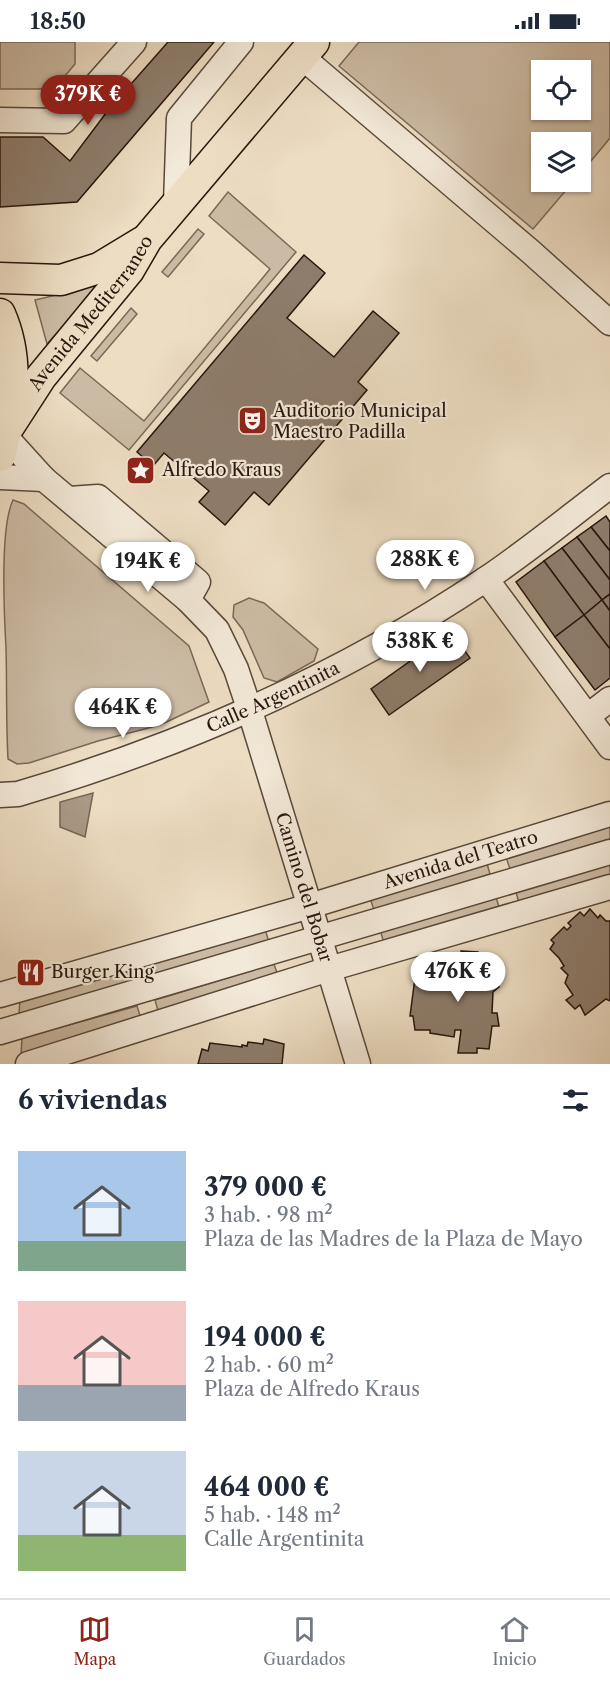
<!DOCTYPE html>
<html lang="es">
<meta charset="utf-8">
<style>
:root{--surface:#fff;--page:#f6f6f7;--text:#1f2937;--muted:#747a83;--line:#e0e1e3;--accent:#8f2418}
body{margin:0;font-family:"Libre Caslon Text",serif;background:var(--page);color:var(--text);height:100vh;display:flex;flex-direction:column;font-size:22px;white-space:nowrap}
*{box-sizing:border-box;margin:0}
p{font-size:20px;color:var(--muted)}
.icon{flex:none;width:33px;height:33px;fill:none;stroke:currentColor;stroke-width:2;stroke-linecap:round;stroke-linejoin:round}
.map{position:relative;height:1022px;overflow:hidden}
.panel{display:flex;flex-direction:column;background:var(--surface);flex:1}
.panel>*{flex:none}
.controls{position:absolute;left:531px;top:18px;display:grid;gap:12px}
.controls a{display:grid;place-items:center;width:60px;height:60px;border-radius:0px;background:var(--surface);box-shadow:0 2px 4px #0004;font-size:30px}
.price{position:absolute;translate:-50% -51px;padding:0 14px;border-radius:21px;background:#fff;color:#222;font-size:20px;line-height:39px;filter:drop-shadow(0 2px 3px #0008)}
.price::after{content:'';position:absolute;left:50%;top:36px;width:18px;height:14px;margin-left:-9px;background:inherit;clip-path:polygon(0 0,100% 0,50% 100%)}
.price.selected{background:var(--accent);color:#fff}
ul{padding:0;list-style:none}
li{display:flex;align-items:center;gap:18px;height:150px;padding:0 18px}
li span{display:grid;place-items:center;flex:none;width:168px;height:120px;border-radius:0px;color:#555}
li>.icon{margin-inline-start:auto}
span .icon{width:72px;height:72px;fill:#fffc;stroke-width:1}
li b{font-size:26px}
h2{display:flex;justify-content:space-between;align-items:center;height:72px;padding:0 18px;font-size:26px}
.status{display:flex;justify-content:space-between;align-items:center;height:42px;padding:0 30px;background:var(--surface);direction:ltr}
.status svg{height:16px;fill:currentColor}
.tabs{display:flex;justify-content:space-around;align-items:center;height:84px;border-top:2px solid var(--line);background:var(--surface);font-size:16px;color:var(--muted)}
.tabs a{display:grid;justify-items:center;gap:3px}
.tabs .selected{color:var(--accent)}
.map>svg:first-child{display:block}
</style>
<div class="status"><b>18:50</b><svg viewBox="0 0 49 12"><path d="M0 12V9h3v3zM5 12V6h3v6zM10 12V3h3v9zM15 12V0h3v12zM26 1h20v11H26zM47 4h2v5h-2z"/></svg></div>
<div class="map">
<svg width="610" height="1022" viewBox="0 0 610 1022">
<rect width="100%" height="100%" fill="#edddc3"/>
<filter id="stains"><feTurbulence type="fractalNoise" baseFrequency=".00333" numOctaves="4"/><feColorMatrix values="0 0 0 0 .2 0 0 0 0 .09 0 0 0 0 .02 0 0 0 .5 -.17"/></filter>
<radialGradient id="worn" r=".72"><stop offset=".6" stop-color="#630" stop-opacity="0"/><stop offset="1" stop-color="#630" stop-opacity=".3"/></radialGradient>
<g fill="#ccbba4" stroke="#7a6858" stroke-width="1.5" fill-rule="evenodd">
<path d="M0,0H75V22L54,47H0Z"/>
<path d="M359,0H610V96L581,131L580,100H542V140H573L533,187L339,24ZM542,28H580V68H542Z"/>
<path d="M228,150L296,210L129,408L60,351L80,326L144,379L270,227L209,174Z"/>
<path d="M198,187L204,192L168,235L162,230Z"/>
<path d="M102,242L47,302L35,258Z"/>
<path d="M131,266L137,272L97,319L91,314Z"/>
<path d="M13,458L24,462L189,604L209,660L160,683L98,699L29,721L17,722L8,717C6,680 7,643 6,606C4,570 0,485 13,458Z"/>
<path d="M249,556L264,561L318,607L314,619L277,640L264,636L243,588L233,575L234,563Z"/>
<path d="M610,781V797L510,827L505,812Z"/>
<path d="M486,818L490,832L374,868L369,853Z"/>
<path d="M610,820V839L520,865L516,850Z"/>
<path d="M496,855L501,872L385,904L380,888Z"/>
<path d="M264,884L269,900L150,936L145,920Z"/>
<path d="M274,922L279,937L159,972L155,958Z"/>
<path d="M126,927L130,941L19,972L20,956Z"/>
<path d="M137,964L141,977L21,1013L22,996Z"/>
</g>
<path fill="#aa9985" stroke="#766555" stroke-width="1.5" d="M93,751L85,795L60,785V760Z"/>
<g fill="#8e7d6c" stroke="#28160d" stroke-width="1.5">
<path d="M168,0H214L77,160L0,165V95H43L70,119L109,67Z"/>
<path d="M304,213L325,231L287,276L334,315L373,269L399,291L358,340L367,348L269,463L254,450L225,483L199,460L209,449L164,411L153,424L137,410Z"/>
<path d="M606,474L610,480V509L591,485Z"/>
<path d="M591,485L610,509V538L577,495Z"/>
<path d="M577,495L610,538V552L602,558L562,506Z"/>
<path d="M562,506L602,558L584,573L544,519Z"/>
<path d="M544,519L584,573L555,595L516,540Z"/>
<path d="M610,552V569L602,558Z"/>
<path d="M602,558L610,569V607L584,573Z"/>
<path d="M584,573L610,607V636L595,648L555,595Z"/>
<path d="M451,590L470,616L389,673L371,647Z"/>
<path d="M590,867L598,876L600,873L606,879H610V959L606,957L585,973L580,963L575,967L566,958L573,953L565,941L568,933L561,926L564,924L559,916L550,907L554,901L551,898L564,885L567,888L571,884L568,881L580,870L584,874Z"/>
<path d="M461,909L478,910V914L490,915L489,927H494L493,938H499V945L493,950L492,971H497L499,984H492L489,1007L477,1006V1011H458L461,988H455L454,995L430,991V988H415L413,974H410L415,936H419V932L432,933V928H444V925L455,926V931L463,932Z"/>
<path d="M264,997L284,1002L282,1022H198L202,1007L208,1009L210,1001L242,1005V1003L247,1004L248,1000L263,1002Z"/>
</g>
<g fill="none" stroke-linecap="round" stroke-linejoin="round">
<defs>
<g id="minor">
<path d="M302,15L531,210L610,281"/>
<path d="M0,78L64,79L134,0"/>
<path d="M176,161L179,76L241,0"/>
<path id="s1" d="M5,394L44,437L188,558L217,588L236,627L250,669L358,1022"/>
<path d="M0,435L44,437"/>
<path d="M69,457L98,455L198,540L188,558"/>
<path d="M486,537L610,705"/>
<path d="M588,674L610,657"/>
<path id="s2" d="M0,753L18,752C184,703 342,634 486,537C529,508 569,475 610,444"/>
<path id="s3" d="M0,953L310,864L610,772"/>
<path d="M0,990L610,810"/>
<path d="M28,1022L329,927L610,845"/>
</g>
<g id="major">
<path d="M0,236L61,238L99,226L142,200"/>
<path d="M0,272C21,320 12,366 0,414"/>
<path id="s4" d="M8,386L41,335L129,228L147,197L314,0"/>
</g>
</defs>
<use href="#minor" stroke="#59483a" stroke-width="27"/>
<use href="#major" stroke="#28160d" stroke-width="33"/>
<use href="#minor" stroke="#f3e9d8" stroke-width="24"/>
<use href="#major" stroke="#edddc3" stroke-width="30"/>
</g>
<defs>
<symbol id="theatre-square" viewBox="-11 -11 22 22"><rect x="-9" y="-9" width="18" height="18" rx="4" fill="#8f2418" stroke="#f3e9d8"/><path d="M-5-5.5Q0-4 5-5.5V0Q5 5 0 6Q-5 5-5 0ZM-3.3-2.5H-1v1.5H-3.3ZM1-2.5H3.3v1.5H1ZM-2.8 1Q0 5.5 2.8 1Z" fill="#fff"/></symbol>
<symbol id="sight-square" viewBox="-11 -11 22 22"><rect x="-9" y="-9" width="18" height="18" rx="4" fill="#8f2418" stroke="#f3e9d8"/><path d="M0-6L1.8-2.2L6-1.7L2.9 1.2L3.7 5.4L0 3.3L-3.7 5.4L-2.9 1.2L-6-1.7L-1.8-2.2Z" fill="#fff"/></symbol>
<symbol id="restaurant-square" viewBox="-11 -11 22 22"><rect x="-9" y="-9" width="18" height="18" rx="4" fill="#8f2418" stroke="#f3e9d8"/><path d="M-5-6h1v4h1v-4h1v4h1v-4h1v5L-1.5 .5V6h-2V.5L-5-1ZM5-6V6H3V1.5H1.5Q1.5-4 5-6Z" fill="#fff"/></symbol>
</defs>
<g fill-rule="evenodd">
<use href="#theatre-square" x="236" y="362" width="33" height="33"/>
<use href="#sight-square" x="124" y="412" width="33" height="33"/>
<use href="#restaurant-square" x="14" y="914" width="33" height="33"/>
</g>
<g text-anchor="middle" dominant-baseline="central" stroke-width="4.5" stroke-linejoin="round" paint-order="stroke">
<g font-size="18" fill="#28160d" stroke="#f3e9d8">
<text stroke="none"><textPath href="#s4" startOffset="142">Avenida Mediterraneo</textPath></text>
<text stroke="none"><textPath href="#s2" startOffset="291">Calle Argentinita</textPath></text>
<text stroke="none"><textPath href="#s3" startOffset="480">Avenida del Teatro</textPath></text>
<text stroke="none"><textPath href="#s1" startOffset="560">Camino del Bobar</textPath></text>
</g>
<g font-size="18" fill="#28160d" stroke="#f3e9d8" text-anchor="start">
<text x="273" y="369">Auditorio Municipal<tspan x="273" dy="21">Maestro Padilla</tspan></text>
<text x="162" y="428">Alfredo Kraus</text>
<text x="51" y="930">Burger King</text>
</g>
</g>
<rect width="100%" height="100%" filter="url(#stains)"/>
<rect width="100%" height="100%" fill="url(#worn)"/>
</svg>
<div class="controls">
<a><svg class="icon" aria-label="locate" viewBox="0 0 24 24"><circle cx="12" cy="12" r="6"/><path d="M12 2v4M12 18v4M2 12h4M18 12h4"/></svg></a>
<a><svg class="icon" aria-label="layers" viewBox="0 0 24 24"><path d="M12 4l9 5-9 5-9-5zM3 14l9 5 9-5"/></svg></a>
</div>
<b class="price selected" style="left:88px;top:84px">379K €</b>
<b class="price" style="left:425px;top:549px">288K €</b>
<b class="price" style="left:148px;top:551px">194K €</b>
<b class="price" style="left:420px;top:631px">538K €</b>
<b class="price" style="left:123px;top:697px">464K €</b>
<b class="price" style="left:458px;top:961px">476K €</b>
</div>
<section class="panel">
<h2>6 viviendas<svg class="icon" aria-label="filters" viewBox="0 0 24 24"><path d="M4 7h16M4 17h16"/><circle cx="9" cy="7" r="2"/><circle cx="15" cy="17" r="2"/></svg></h2>
<ul>
<li><span style="background:linear-gradient(#a9c7e8 75%,#7fa58c 0)"><svg class="icon" aria-label="home" viewBox="0 0 24 24"><path d="M3 11l9-7 9 7M6 9v11h12V9"/></svg></span><div><b>379 000 €</b><p>3 hab. · 98 m²</p><p>Plaza de las Madres de la Plaza de Mayo</p></div></li>
<li><span style="background:linear-gradient(#f6c9c9 70%,#9aa5b1 0)"><svg class="icon" aria-label="home" viewBox="0 0 24 24"><path d="M3 11l9-7 9 7M6 9v11h12V9"/></svg></span><div><b>194 000 €</b><p>2 hab. · 60 m²</p><p>Plaza de Alfredo Kraus</p></div></li>
<li><span style="background:linear-gradient(#c9d6e8 70%,#8fb573 0)"><svg class="icon" aria-label="home" viewBox="0 0 24 24"><path d="M3 11l9-7 9 7M6 9v11h12V9"/></svg></span><div><b>464 000 €</b><p>5 hab. · 148 m²</p><p>Calle Argentinita</p></div></li>
</ul>
</section>
<nav class="tabs">
<a class="selected"><svg class="icon" aria-label="map" viewBox="0 0 24 24"><path d="M3 6l6-2 6 2 6-2v14l-6 2-6-2-6 2zM9 4v14M15 6v14"/></svg>Mapa</a>
<a><svg class="icon" aria-label="saved" viewBox="0 0 24 24"><path d="M7 4h10v16l-5-4-5 4z"/></svg>Guardados</a>
<a><svg class="icon" aria-label="home" viewBox="0 0 24 24"><path d="M3 11l9-7 9 7M6 9v11h12V9"/></svg>Inicio</a>
</nav>
